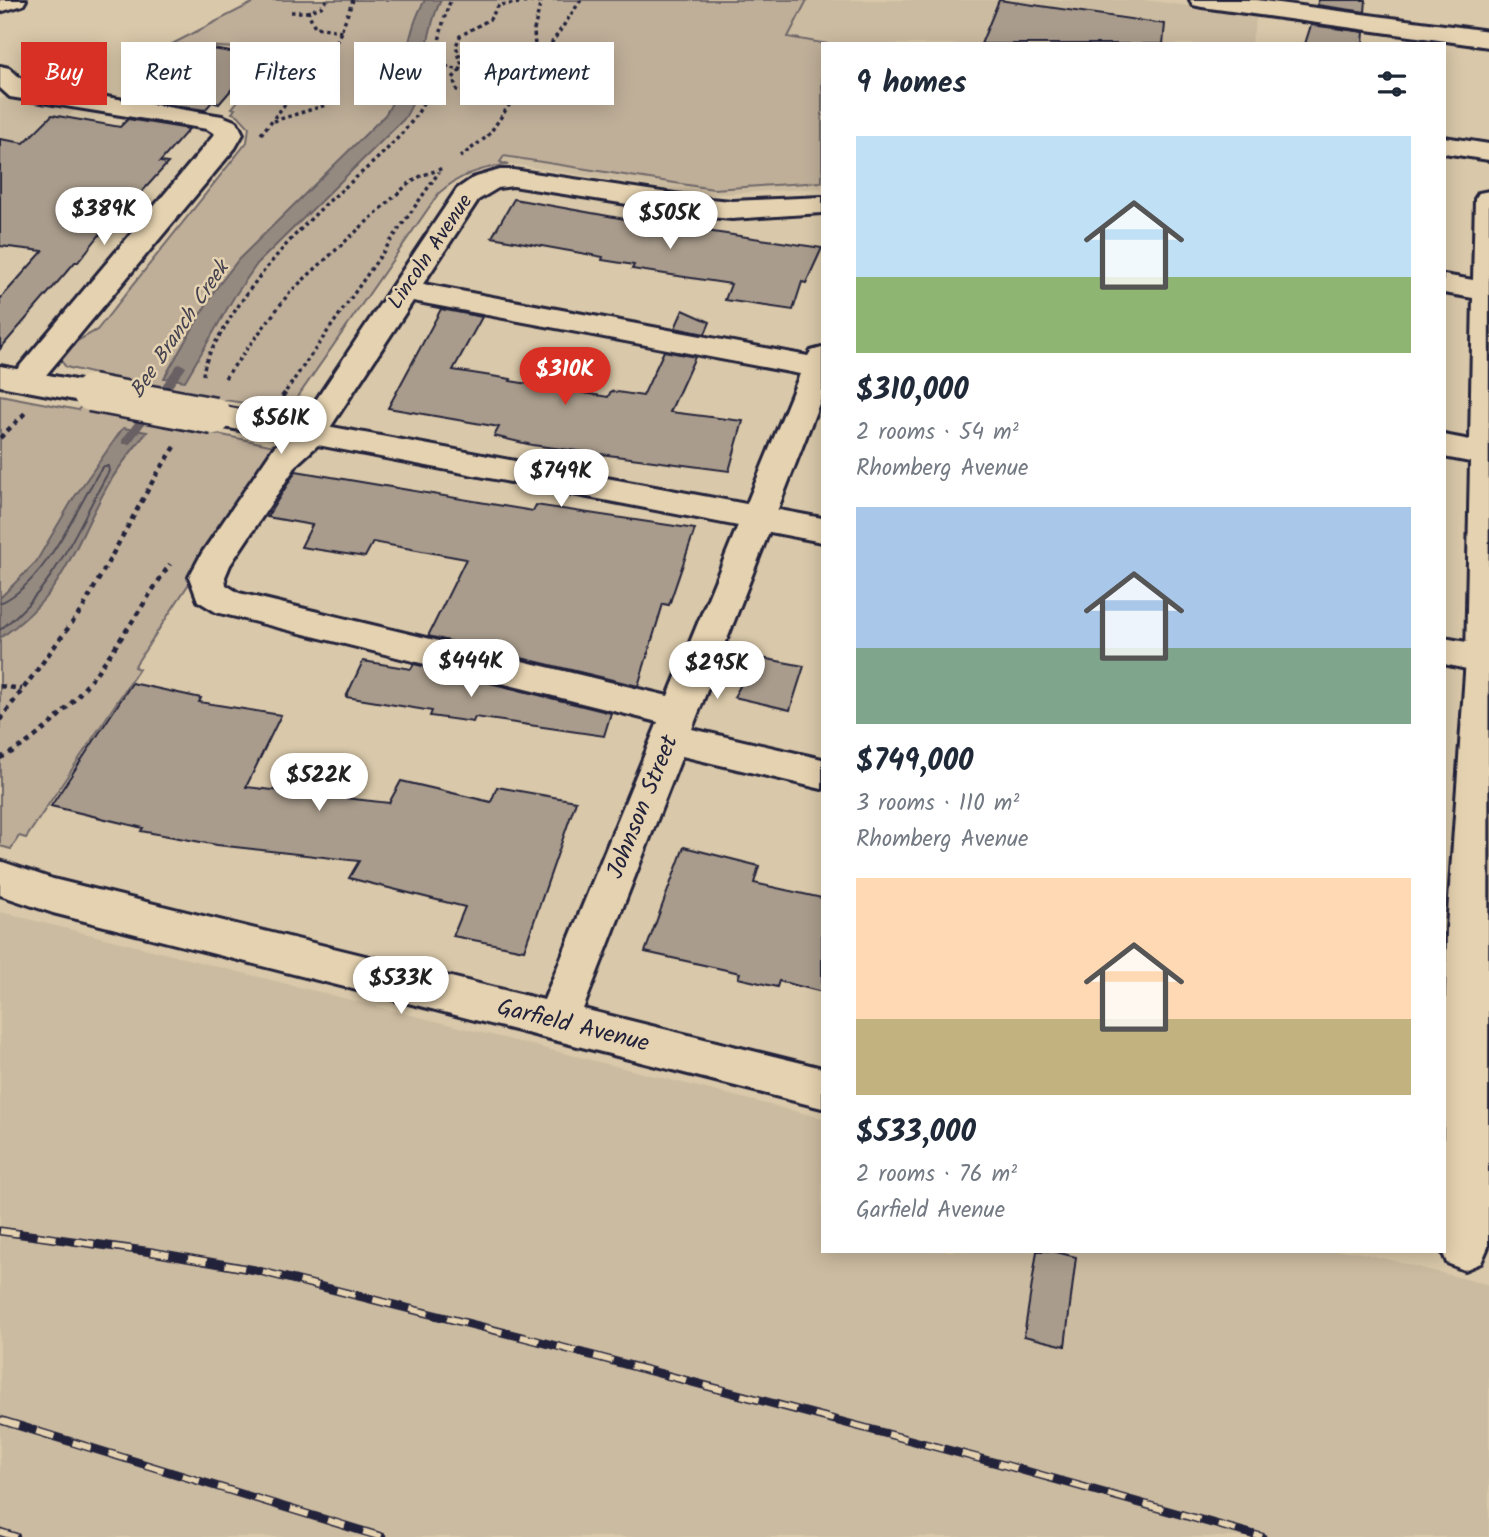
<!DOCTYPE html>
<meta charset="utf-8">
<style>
:root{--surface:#fff;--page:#f2f2f3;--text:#1f2937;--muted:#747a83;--accent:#d93025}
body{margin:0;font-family:Kalam,sans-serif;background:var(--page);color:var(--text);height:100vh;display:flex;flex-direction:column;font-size:26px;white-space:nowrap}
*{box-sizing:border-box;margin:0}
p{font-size:23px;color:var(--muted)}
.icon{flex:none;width:38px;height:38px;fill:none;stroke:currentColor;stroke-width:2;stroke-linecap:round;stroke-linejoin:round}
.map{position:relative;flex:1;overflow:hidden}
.sheet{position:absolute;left:821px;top:42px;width:625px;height:1211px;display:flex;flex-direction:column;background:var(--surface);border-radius:0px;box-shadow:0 4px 18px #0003}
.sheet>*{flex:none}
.banner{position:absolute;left:21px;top:42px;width:665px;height:63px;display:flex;gap:14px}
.price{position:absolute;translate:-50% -60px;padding:0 16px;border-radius:24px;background:#fff;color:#222;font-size:23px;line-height:46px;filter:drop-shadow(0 2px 4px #0008)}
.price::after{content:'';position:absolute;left:50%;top:42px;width:21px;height:16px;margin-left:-10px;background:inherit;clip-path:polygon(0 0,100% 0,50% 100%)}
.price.current{background:var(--accent);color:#fff}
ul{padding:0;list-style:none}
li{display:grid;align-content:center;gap:14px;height:371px;padding:0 35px}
li span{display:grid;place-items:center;height:217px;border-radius:0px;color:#555}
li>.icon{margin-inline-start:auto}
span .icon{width:126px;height:126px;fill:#fffc;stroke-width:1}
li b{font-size:30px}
h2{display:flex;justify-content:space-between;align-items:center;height:84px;padding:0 35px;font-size:30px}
.tag{padding:0 24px;border-radius:0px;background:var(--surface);box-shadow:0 4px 18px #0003;font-size:24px;line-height:63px}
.tag.current{background:var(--accent);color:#fff}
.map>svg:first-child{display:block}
</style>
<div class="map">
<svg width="1489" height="1537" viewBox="0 0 1489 1537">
<rect width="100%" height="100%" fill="#d9c8a9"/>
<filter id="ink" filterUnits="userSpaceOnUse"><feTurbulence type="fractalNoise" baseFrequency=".0143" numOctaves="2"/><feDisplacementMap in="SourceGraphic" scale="14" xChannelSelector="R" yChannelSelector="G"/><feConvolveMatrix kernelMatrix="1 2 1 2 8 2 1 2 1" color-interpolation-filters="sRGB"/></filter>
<g filter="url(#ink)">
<g fill="#cbbba0">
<path d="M597,0H1144L1257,15L1251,44H822V188L706,195L518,165L496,166Z"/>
<path d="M8,96L78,107L0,188V99Z"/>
<path d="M0,912L822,1118V1251H1354L1489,1285V1537H0Z"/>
</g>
<path fill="#bfaf99" stroke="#70686a" stroke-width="2" d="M258,0H807L788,37L828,44H822V182L713,189L504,156L500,162L508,165C481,167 459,175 439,193L292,405L275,408L225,400L203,431L279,447L134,667L139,669L26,838L19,836L11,849L0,846V395L78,410L104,376L66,367L61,361L77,341L97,330L247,142L249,127L238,115L232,113L235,109L232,108L280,51L172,44Z"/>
<g fill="#958a80" stroke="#676064" stroke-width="2">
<path d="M425,0H441C422,38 428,83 404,119L257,264L234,297L185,381L164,378L214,291L239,259L385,115C409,79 403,36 425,0Z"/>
<path d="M123,428L147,432C133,449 119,466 108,485C71,550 67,592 0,638V598L36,562L73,499Z"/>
</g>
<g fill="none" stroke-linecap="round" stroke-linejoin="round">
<path stroke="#504c57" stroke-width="2" d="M0,603C44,584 75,512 99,472L104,466H108L109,471C74,533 58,584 0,630"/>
<path fill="#676064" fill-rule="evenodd" d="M181,364L186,367L185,369L130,444H122V440L177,365Z"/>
</g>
<g fill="#a99c8c" stroke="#22223b" stroke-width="2">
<path d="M999,0L1165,24L1163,44H981Z"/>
<path d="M1319,0H1366L1365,12L1317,5Z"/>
<path d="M1311,25L1364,32L1363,44H1305Z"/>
<path d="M200,47L256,56L240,74L244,75L219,104L212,102L205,110L145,101L179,65H183Z"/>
<path d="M52,115L120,127L128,119L189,129L160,162L168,163L130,205L127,204L110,222L78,262H75L0,349V299L43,251L0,246V139L24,143Z"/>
<path d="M514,199L625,219L822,248L806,283L802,282L793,310L725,300L731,284L632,269L634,265L602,260L603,257L492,237Z"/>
<path d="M441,309L482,317L453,370L511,379L510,381L608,397L611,391L643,396L664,351L695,357L670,412L743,421L729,471L532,445L494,436L499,427L388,408Z"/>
<path d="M683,310L710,322L705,334L675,328Z"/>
<path d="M296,471L533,511L536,505L695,529L669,605L663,604L638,686L428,636L466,559L373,542L365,557L301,547L312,525L267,517Z"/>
<path d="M756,657L804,666L790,710L734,697Z"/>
<path d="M363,661L411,669L414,664L611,713L604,736L475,717L473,722L430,716L432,711L346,697Z"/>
<path d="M132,683L201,698L199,702L281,715L246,787L389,803L401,781L491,802L497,787L576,801L524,950L453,936L465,907L349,878L359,861L217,845L141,831L143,828L51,806Z"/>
<path d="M684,847L759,866L754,883L822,898V992L779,981L777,987L738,978L740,973L645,952Z"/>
<path d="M1037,1251H1052L1076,1257L1065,1346L1024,1336Z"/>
</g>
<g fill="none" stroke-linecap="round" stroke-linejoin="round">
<defs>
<g id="minor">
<path d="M0,0H26L23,5L0,12Z"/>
<path d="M1190,0H1257L1489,31V47L1202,7L1193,5Z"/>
<path d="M0,66L9,68L27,84L222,116L237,122L243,134L235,148L36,387L25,390L14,387L9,380L14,373L215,134L207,129L10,97L0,88Z"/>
<path d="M1444,137L1489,144V160L1444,153Z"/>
<path d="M500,170H513L709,199L732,201L822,197V213L732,219L709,217L513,186L498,188L478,200L423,284L808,356L811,351L822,348V396L692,729L822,759V789L682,756L583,1009L822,1068V1108L53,913L0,895V861L53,879L544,1000L658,722L216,612L198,601L189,577L202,553L274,447L298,427L457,189L473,178ZM413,301L800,374L668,696L239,593L226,585L225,577L230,565L298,463L320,443Z"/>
<path d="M1489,191L1488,1247L1481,1263L1464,1270L1447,1263L1442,1251L1447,928L1466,659L1470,462L1444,457V435L1470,440L1473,298L1444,293V275L1473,280L1475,199L1479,193Z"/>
</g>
<g id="major">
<path d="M0,366L91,383L102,386L107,393L102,400L91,403L0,386Z"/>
<path d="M214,405L822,518V542L203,423L198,416L203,409Z"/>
<path d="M1444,638L1489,646V674L1444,664Z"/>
</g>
</defs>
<use href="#minor" stroke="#22223b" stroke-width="6"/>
<use href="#major" stroke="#22223b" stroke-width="6"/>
<g stroke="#22223b" stroke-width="3.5" stroke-dasharray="3.5 3.5" stroke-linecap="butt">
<path d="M327,0L321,7L308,12L315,27L342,31"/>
<path d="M291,12H308"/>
<path d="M432,63L460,70L462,65L456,46L460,36L490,19L499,5L541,1"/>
<path d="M536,65L534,30L541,1"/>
<path d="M460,70L453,78L457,90L460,91L486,85L500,74L528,77"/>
<path d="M274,121L326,105L310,74"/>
<path d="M261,134L338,39L353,0"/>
<path d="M460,157L488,136L581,0"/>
<path d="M203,375C205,356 218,339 228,322C255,278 289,239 327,203C357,176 391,150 415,117C439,84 434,37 451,0"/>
<path d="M225,378L290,292L407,185L421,176L443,168"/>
<path d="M286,391L439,172"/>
</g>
<g stroke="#22223b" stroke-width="4.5" stroke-dasharray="5 5" stroke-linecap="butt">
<path d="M282,397L288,389"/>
<path d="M0,438L26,412"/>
<path d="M0,686L22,689"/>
<path d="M0,720L83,608L155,477L175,447"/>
<path d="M0,758C75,724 124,631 170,564"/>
</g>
<use href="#minor" fill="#e5d2b0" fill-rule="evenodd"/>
<use href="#major" fill="#e5d2b0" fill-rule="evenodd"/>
<defs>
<g id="rail">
<path d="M0,1231L152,1252L255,1270L534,1340L1008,1466L1262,1537"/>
<path d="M0,1420L382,1537"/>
<path d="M0,1532L16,1537"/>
</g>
</defs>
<use href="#rail" stroke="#22223b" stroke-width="9"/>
<use href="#rail" stroke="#e5d2b0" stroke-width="6" stroke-dasharray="19" stroke-linecap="butt"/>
<defs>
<path id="major-bridge" d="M91,393L214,416"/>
</defs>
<use href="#major-bridge" stroke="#22223b" stroke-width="41" stroke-linecap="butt"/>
<use href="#major-bridge" stroke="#e5d2b0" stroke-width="36"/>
</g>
</g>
<g text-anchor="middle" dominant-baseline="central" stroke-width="5" stroke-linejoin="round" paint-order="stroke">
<g font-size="21" fill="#22223b" stroke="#e5d2b0">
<text transform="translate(431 252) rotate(-56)">Lincoln Avenue</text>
</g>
<g font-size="21" font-style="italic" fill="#444150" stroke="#e5d2b0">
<text transform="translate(180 330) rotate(-56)">Bee Branch Creek</text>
</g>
<g font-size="24" fill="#22223b" stroke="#e5d2b0">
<text transform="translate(643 807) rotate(-68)">Johnson Street</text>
<text transform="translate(573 1026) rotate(14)">Garfield Avenue</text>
</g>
</g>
</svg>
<b class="price" style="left:104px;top:247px">$389K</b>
<b class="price" style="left:670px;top:251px">$505K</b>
<b class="price current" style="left:565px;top:407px">$310K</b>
<b class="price" style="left:281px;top:456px">$561K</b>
<b class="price" style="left:561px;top:509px">$749K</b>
<b class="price" style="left:471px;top:699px">$444K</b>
<b class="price" style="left:717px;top:701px">$295K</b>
<b class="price" style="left:319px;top:813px">$522K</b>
<b class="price" style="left:401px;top:1016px">$533K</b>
<div class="banner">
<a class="tag current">Buy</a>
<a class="tag">Rent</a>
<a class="tag">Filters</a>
<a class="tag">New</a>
<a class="tag">Apartment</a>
</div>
<section class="sheet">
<h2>9 homes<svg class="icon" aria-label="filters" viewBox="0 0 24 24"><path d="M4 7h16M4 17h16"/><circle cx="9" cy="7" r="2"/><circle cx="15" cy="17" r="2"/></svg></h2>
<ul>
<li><span style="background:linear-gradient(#bfe0f5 65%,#8fb573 0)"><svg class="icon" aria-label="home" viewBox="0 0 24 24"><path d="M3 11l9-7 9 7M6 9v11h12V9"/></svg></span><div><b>$310,000</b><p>2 rooms · 54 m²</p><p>Rhomberg Avenue</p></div></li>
<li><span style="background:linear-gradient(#a9c7e8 65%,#7fa58c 0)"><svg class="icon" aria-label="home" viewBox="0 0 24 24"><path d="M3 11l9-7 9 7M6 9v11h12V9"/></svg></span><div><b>$749,000</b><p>3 rooms · 110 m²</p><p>Rhomberg Avenue</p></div></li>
<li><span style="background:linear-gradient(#ffd9b3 65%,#c2b280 0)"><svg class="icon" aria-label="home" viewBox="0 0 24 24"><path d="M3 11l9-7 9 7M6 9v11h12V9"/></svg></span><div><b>$533,000</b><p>2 rooms · 76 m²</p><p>Garfield Avenue</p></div></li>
</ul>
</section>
</div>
